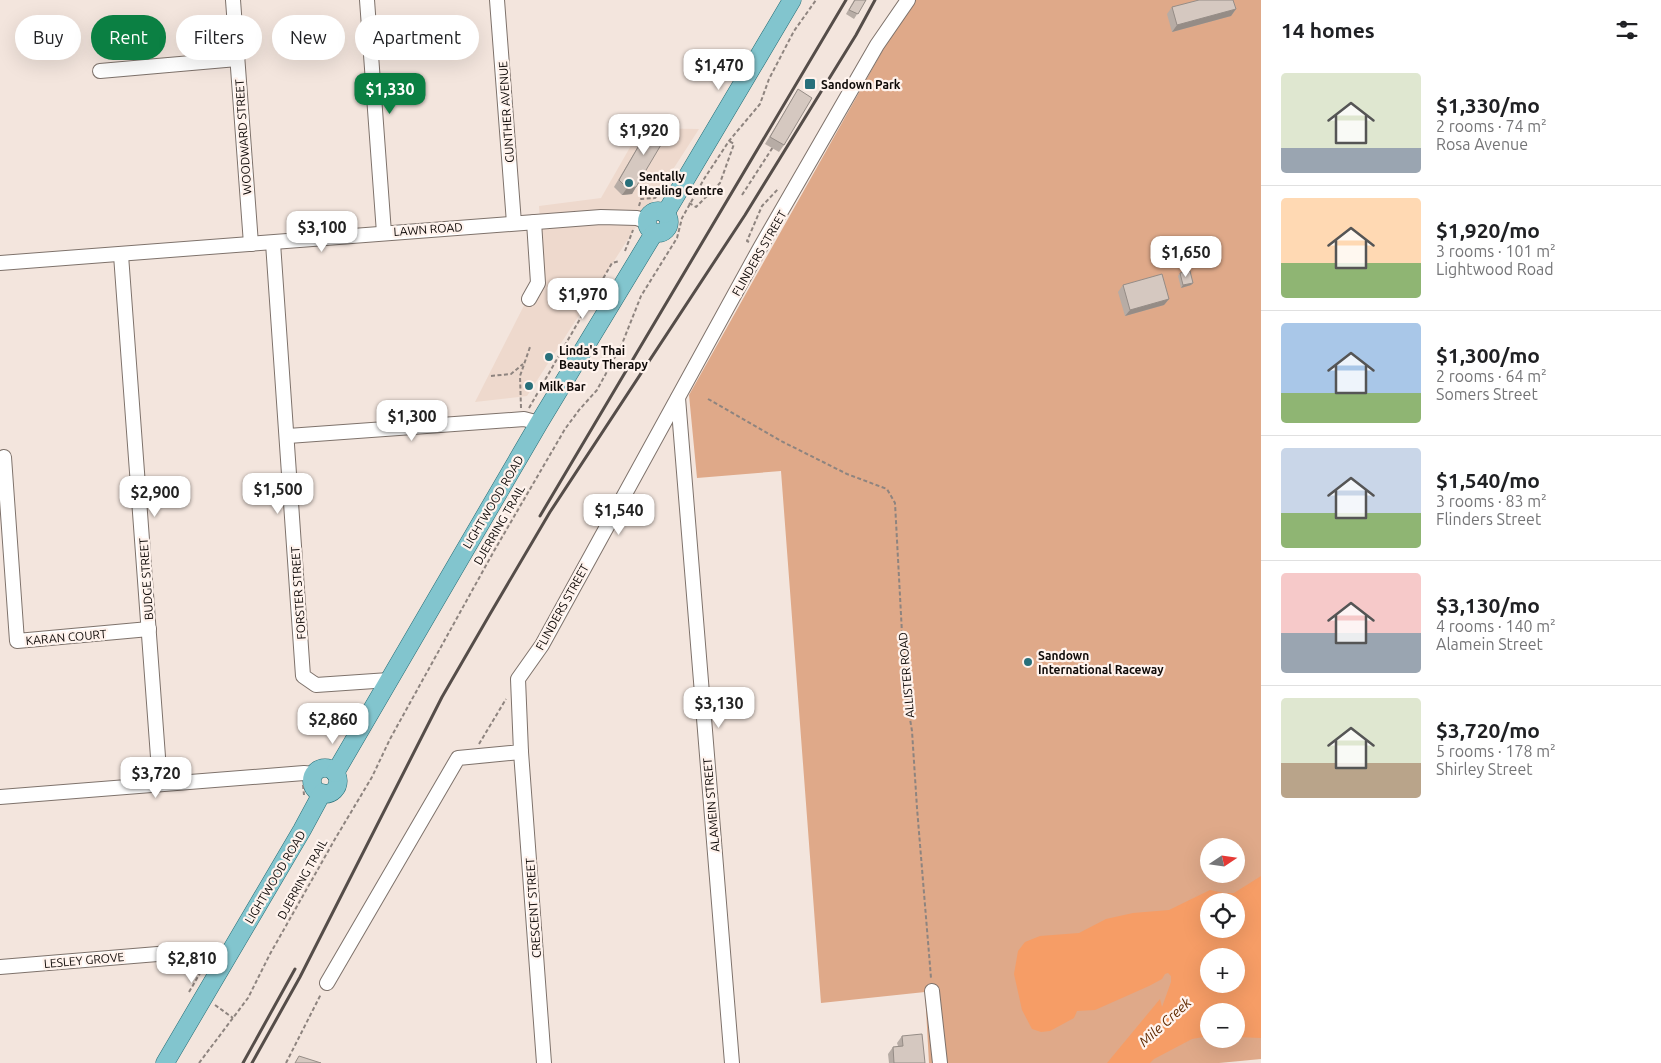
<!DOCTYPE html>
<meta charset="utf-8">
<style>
:root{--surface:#fff;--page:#f2f2f2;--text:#202124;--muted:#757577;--line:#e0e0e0;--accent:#0b8043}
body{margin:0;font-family:Ubuntu,sans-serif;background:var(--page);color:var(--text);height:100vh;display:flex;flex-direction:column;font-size:19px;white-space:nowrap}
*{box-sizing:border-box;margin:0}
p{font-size:16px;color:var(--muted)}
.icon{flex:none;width:28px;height:28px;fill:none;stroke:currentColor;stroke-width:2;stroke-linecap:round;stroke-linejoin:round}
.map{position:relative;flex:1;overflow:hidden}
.panel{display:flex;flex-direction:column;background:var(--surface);width:400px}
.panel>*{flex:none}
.guide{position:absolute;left:15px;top:15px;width:475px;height:45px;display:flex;gap:10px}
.needle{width:32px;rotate:77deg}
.buttons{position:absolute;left:1200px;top:838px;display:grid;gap:10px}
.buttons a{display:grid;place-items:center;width:45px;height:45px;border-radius:50%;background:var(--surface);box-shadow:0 5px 20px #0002;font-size:25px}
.price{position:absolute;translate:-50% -42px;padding:0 11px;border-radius:10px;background:#fff;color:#222;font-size:16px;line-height:32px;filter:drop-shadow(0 1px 2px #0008)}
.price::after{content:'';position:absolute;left:50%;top:30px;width:15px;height:11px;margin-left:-8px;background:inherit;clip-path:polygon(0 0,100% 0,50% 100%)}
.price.on{background:var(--accent);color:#fff}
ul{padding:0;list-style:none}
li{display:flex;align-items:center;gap:15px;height:125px;padding:0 20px}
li+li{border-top:1px solid var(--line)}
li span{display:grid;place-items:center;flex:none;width:140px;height:100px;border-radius:5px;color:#555}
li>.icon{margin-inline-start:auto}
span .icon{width:60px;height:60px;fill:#fffc;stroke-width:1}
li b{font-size:21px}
h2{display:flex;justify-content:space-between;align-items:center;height:60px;padding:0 20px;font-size:21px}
.chip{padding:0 18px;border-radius:22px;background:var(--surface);box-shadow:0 5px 20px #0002;font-size:18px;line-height:45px}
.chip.on{background:var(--accent);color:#fff}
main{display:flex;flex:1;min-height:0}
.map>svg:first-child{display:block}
</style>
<main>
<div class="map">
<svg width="1261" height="1063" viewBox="0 0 1261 1063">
<rect width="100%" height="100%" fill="#f3e5dd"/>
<path fill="#eed9cd" d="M641,128L699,129L527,396L475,402L543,268L539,206L601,198Z"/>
<path fill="#dfa989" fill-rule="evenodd" d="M911,0H1261V1059L1219,1063H929L925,992L821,1003L781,471L697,478L689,395ZM1209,846H1236V874H1209ZM1209,901H1236V929H1209ZM1209,956H1236V984H1209ZM1209,1011H1236V1039H1209Z"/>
<path fill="#f69d66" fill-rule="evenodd" d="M1261,876V1038L1236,1037V1011H1209V1036L1192,1039L1154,1059L1150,1063H1107L1160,999L1162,1007L1171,982V976L1168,973L1165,974L1162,979L1149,986L1095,1010L1077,1011L1074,1018L1050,1031L1041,1032L1032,1029L1022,1010L1014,974L1018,951L1025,942L1040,936L1079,933L1106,919L1133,913L1169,910L1210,890L1224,893H1234ZM1209,901H1236V929H1209ZM1209,956H1236V984H1209Z"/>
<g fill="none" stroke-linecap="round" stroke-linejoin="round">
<defs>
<g id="minor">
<path d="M233,0L251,244"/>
<path d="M367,0L384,233"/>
<path d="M497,0L514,223"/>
<path d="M100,71L237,59"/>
<path d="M273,243L303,676L316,685L389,680"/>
<path d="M121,255L160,784"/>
<path d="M0,263C200,249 400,231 601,217L637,218L647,222"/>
<path d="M529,299L538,283L534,222"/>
<path d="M678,398L732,1063"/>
<path d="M288,436L524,419L539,423"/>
<path d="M4,457L17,641L149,629"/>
<path d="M521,752L544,1063"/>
<path d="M0,797L304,773L314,774"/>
<path d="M0,967L206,950L227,957"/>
<path d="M327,983L458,758L521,752L518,679L542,645L760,248L877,45L908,0"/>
<path d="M932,991L940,1063"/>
</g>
<g id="major">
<circle cx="658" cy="222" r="11"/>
<path d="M665,214L792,0"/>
<circle cx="325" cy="781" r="13"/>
<path d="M335,773L539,423L654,233"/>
<path d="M165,1063L302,830L322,793"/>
</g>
</defs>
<use href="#minor" stroke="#7e726b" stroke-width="16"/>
<use href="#major" stroke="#236b74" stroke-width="19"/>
<g stroke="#8e847f" stroke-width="2" stroke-dasharray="4 2.5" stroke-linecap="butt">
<path d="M742,195L773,147"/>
<path d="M689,203L696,207L720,183L734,144L729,141"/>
<path d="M639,206L641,199L655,198L658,195"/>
<path d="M749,242L747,241L762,206L779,188"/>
<path d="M625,251L633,230"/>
<path d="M491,376L511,374L523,364"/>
<path d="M708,399L783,442L847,474L887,489L895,503L905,689L912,731L917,808L931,978"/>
<path d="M521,408L520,376L530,347"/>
<path d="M529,408L612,263L620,261"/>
<path d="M479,744L506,699"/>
<path d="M303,785L304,795"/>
<path d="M189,992L206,963"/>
<path d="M215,1005L233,1018"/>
<path d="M199,1063L248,998L270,954L335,839L372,777L390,739L494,551L565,429L579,410L597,390L622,344L641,296L677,238L682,218L704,179L729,141L760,104L769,79L794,31L816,0"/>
<path d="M286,1063L321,994"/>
</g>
<use href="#minor" stroke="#fff" stroke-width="14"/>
<use href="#major" stroke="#82c5ce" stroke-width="18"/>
<g stroke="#554d49" stroke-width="3">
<path d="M540,516L846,0"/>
<path d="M243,1063L295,969"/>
<path d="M252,1063L300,977L442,697L490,614L550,512L745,215L856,35L875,0"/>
</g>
</g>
<g fill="#b7aca5">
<path d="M854,0H866L854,19L846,14Z"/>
<path d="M1172,7L1236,9L1231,16L1172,32L1167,14Z"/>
<path d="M798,89L784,145L779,152L765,144Z"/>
<path d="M649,128L636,187L632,194L622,195L614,187Z"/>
<path d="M1180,273L1193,283L1191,285L1181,288L1178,276Z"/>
<path d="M1123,285L1169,299L1164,305L1125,316L1118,292Z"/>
<path d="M902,1036L925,1063H889L888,1054L893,1047L898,1046L897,1043Z"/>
</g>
<g fill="#958c86">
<path d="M1236,9L1231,16L1172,32L1177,25Z"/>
<path d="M636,187L632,194L622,195L627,188Z"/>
<path d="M1193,283L1191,285L1181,288L1183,285Z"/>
<path d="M1169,299L1164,305L1125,316L1130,310Z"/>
</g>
<g fill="#d5c8c0" stroke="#958c86">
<path d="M855,0H866L858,14L849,10Z"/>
<path d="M1199,0H1233L1236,9L1177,25L1172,7Z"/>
<path d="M798,89L812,98L784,145L770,137Z"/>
<path d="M669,126L668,133L636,187L627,188L619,180L649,128Z"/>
<path d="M1190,271L1193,283L1183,285L1180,273Z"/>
<path d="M1162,274L1169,299L1130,310L1123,285Z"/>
<path d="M922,1034L925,1063H894L893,1047L903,1046L902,1036Z"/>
<path d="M299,1056L321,1063H295Z"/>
</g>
<g fill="#28707b" stroke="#fff3ed" stroke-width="2">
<rect x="804" y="78" width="12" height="12" rx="2.5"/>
<circle cx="629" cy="183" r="5"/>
<circle cx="549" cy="357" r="5"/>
<circle cx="529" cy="386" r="5"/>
<circle cx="1028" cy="662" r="5"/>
</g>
<g text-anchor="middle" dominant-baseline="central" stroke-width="4.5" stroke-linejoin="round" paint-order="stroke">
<g font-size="12" font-weight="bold" fill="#0f0a08" stroke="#fff3ed" text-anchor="start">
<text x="821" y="84">Sandown Park</text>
<text x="639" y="176">Sentally<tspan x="639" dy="14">Healing Centre</tspan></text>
<text x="559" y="350">Linda's Thai<tspan x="559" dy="14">Beauty Therapy</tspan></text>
<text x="539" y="386">Milk Bar</text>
<text x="1038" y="655">Sandown<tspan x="1038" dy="14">International Raceway</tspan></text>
</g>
<g font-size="12" fill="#0f0a08" stroke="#fff3ed">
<text transform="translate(506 112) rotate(-94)">GUNTHER AVENUE</text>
<text transform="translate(243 137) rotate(-94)">WOODWARD STREET</text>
<text transform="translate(428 229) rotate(-4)">LAWN ROAD</text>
<text transform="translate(759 253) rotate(-60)">FLINDERS STREET</text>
<text transform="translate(493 502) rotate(-59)">LIGHTWOOD ROAD</text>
<text transform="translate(499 525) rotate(-60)">DJERRING TRAIL</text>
<text transform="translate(146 579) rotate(-94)">BUDGE STREET</text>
<text transform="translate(298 593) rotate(-94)">FORSTER STREET</text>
<text transform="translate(562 607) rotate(-61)">FLINDERS STREET</text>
<text transform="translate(66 637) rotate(-5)">KARAN COURT</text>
<text transform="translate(906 675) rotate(-95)">ALLISTER ROAD</text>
<text transform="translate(711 805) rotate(-95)">ALAMEIN STREET</text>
<text transform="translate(275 877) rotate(-59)">LIGHTWOOD ROAD</text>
<text transform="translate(302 879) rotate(-61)">DJERRING TRAIL</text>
<text transform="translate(533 908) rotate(-94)">CRESCENT STREET</text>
<text transform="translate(84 960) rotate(-5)">LESLEY GROVE</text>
</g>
<g font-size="14" font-style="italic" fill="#612a00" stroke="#fff3ed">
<text transform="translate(1165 1022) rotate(-42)">Mile Creek</text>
</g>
</g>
</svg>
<div class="buttons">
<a><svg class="needle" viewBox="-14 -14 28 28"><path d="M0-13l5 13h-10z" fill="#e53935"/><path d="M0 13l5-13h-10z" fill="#757577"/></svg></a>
<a><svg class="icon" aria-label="locate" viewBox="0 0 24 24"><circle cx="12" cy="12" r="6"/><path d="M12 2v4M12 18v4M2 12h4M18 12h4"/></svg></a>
<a>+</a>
<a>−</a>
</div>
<b class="price" style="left:719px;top:91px">$1,470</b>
<b class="price on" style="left:390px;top:115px">$1,330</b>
<b class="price" style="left:644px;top:156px">$1,920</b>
<b class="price" style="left:322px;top:253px">$3,100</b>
<b class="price" style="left:1186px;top:278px">$1,650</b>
<b class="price" style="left:583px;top:320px">$1,970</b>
<b class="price" style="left:412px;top:442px">$1,300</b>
<b class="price" style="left:278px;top:515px">$1,500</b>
<b class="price" style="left:155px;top:518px">$2,900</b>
<b class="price" style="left:619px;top:536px">$1,540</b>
<b class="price" style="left:719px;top:729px">$3,130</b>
<b class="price" style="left:333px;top:745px">$2,860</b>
<b class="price" style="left:156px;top:799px">$3,720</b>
<b class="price" style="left:192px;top:984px">$2,810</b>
<div class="guide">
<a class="chip">Buy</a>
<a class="chip on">Rent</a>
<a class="chip">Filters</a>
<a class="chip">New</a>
<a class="chip">Apartment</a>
</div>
</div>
<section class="panel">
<h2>14 homes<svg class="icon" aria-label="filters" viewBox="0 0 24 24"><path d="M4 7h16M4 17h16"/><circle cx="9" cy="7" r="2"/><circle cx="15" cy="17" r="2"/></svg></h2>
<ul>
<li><span style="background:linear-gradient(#dfe7d0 75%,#9aa5b1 0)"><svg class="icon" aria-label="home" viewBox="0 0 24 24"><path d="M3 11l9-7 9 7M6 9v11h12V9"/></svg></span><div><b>$1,330/mo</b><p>2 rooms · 74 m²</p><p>Rosa Avenue</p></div></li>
<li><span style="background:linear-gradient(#ffd9b3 65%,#8fb573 0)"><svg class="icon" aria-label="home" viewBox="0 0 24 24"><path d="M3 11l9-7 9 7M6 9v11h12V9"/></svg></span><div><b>$1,920/mo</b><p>3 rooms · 101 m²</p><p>Lightwood Road</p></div></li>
<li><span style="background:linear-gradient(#a9c7e8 70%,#8fb573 0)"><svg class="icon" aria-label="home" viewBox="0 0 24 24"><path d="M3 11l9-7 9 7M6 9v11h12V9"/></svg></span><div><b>$1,300/mo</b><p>2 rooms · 64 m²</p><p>Somers Street</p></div></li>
<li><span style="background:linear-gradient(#c9d6e8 65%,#8fb573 0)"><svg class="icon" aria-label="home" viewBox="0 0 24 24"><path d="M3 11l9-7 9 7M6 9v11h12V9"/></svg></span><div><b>$1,540/mo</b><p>3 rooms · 83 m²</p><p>Flinders Street</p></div></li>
<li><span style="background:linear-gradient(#f6c9c9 60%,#9aa5b1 0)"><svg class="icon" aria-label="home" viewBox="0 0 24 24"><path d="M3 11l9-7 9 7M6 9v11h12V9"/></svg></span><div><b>$3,130/mo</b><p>4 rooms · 140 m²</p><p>Alamein Street</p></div></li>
<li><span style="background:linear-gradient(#dfe7d0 65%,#b9a48a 0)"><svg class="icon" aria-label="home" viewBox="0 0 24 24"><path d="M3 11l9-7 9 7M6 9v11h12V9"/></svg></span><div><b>$3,720/mo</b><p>5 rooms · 178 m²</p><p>Shirley Street</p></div></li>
</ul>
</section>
</main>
